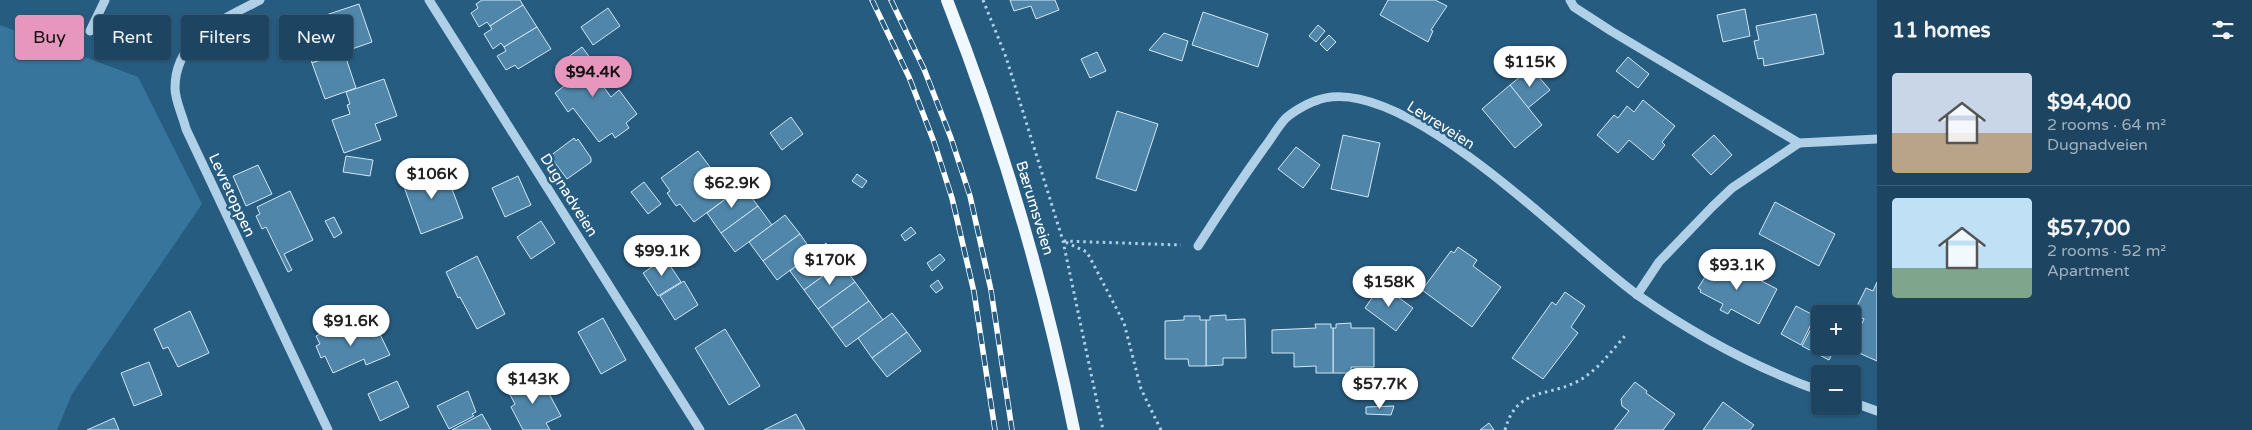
<!DOCTYPE html>
<meta charset="utf-8">
<style>
:root{--surface:#1d4561;--page:#254c67;--text:#f1f3f6;--muted:#a0b1bd;--line:#3b5d76;--accent:#e797bd}
body{margin:0;font-family:"Varela Round",sans-serif;background:var(--page);color:var(--text);height:100vh;display:flex;flex-direction:column;font-size:19px;white-space:nowrap}
*{box-sizing:border-box;margin:0}
p{font-size:16px;color:var(--muted)}
.icon{flex:none;width:28px;height:28px;fill:none;stroke:currentColor;stroke-width:2;stroke-linecap:round;stroke-linejoin:round}
.map{position:relative;flex:1;overflow:hidden}
.panel{display:flex;flex-direction:column;background:var(--surface);width:375px}
.panel>*{flex:none}
.banner{position:absolute;left:15px;top:15px;width:475px;height:45px;display:flex;gap:10px}
.controls{position:absolute;left:1811px;top:305px;display:grid;gap:10px}
.controls a{display:grid;place-items:center;width:50px;height:50px;border-radius:5px;background:var(--surface);box-shadow:0 1px 4px #0004,0 0 0 1px var(--line);font-size:25px}
.price{position:absolute;translate:-50% -42px;padding:0 11px;border-radius:18px;background:#fff;color:#222;font-size:16px;line-height:32px;filter:drop-shadow(0 1px 2px #0008)}
.price::after{content:'';position:absolute;left:50%;top:30px;width:15px;height:11px;margin-left:-8px;background:inherit;clip-path:polygon(0 0,100% 0,50% 100%)}
.price.selected{background:var(--accent);color:#111}
ul{padding:0;list-style:none}
li{display:flex;align-items:center;gap:15px;height:125px;padding:0 15px}
li+li{border-top:1px solid var(--line)}
li span{display:grid;place-items:center;flex:none;width:140px;height:100px;border-radius:5px;color:#555}
li>.icon{margin-inline-start:auto}
span .icon{width:60px;height:60px;fill:#fffc;stroke-width:1}
li b{font-size:21px}
h2{display:flex;justify-content:space-between;align-items:center;height:60px;padding:0 15px;font-size:21px}
.pill{padding:0 18px;border-radius:5px;background:var(--surface);box-shadow:0 1px 4px #0004,0 0 0 1px var(--line);font-size:18px;line-height:45px}
.pill.selected{background:var(--accent);color:#111}
main{display:flex;flex:1;min-height:0}
.map>svg:first-child{display:block}
</style>
<main>
<div class="map">
<svg width="1877" height="430" viewBox="0 0 1877 430">
<rect width="100%" height="100%" fill="#275c81"/>
<path fill="#37759d" d="M0,25L138,77L202,204L72,394L57,430H0Z"/>
<g fill="#4f86aa" stroke="#d2e7f5">
<path d="M482,0H520L523,5L490,26L487,22L479,27L471,13L478,8L476,4Z"/>
<path d="M1010,0H1055L1059,10L1036,19L1031,6L1014,11Z"/>
<path d="M1388,0H1435L1447,6L1431,30L1433,31L1428,42L1380,15Z"/>
<path d="M359,4L372,42L312,63L306,45L324,39L321,31L325,30L320,17Z"/>
<path d="M523,5L537,27L504,47L501,43L493,49L484,34L492,29L490,26Z"/>
<path d="M608,8L620,26L593,45L581,27Z"/>
<path d="M1745,9L1750,36L1723,42L1717,15Z"/>
<path d="M1203,12L1268,34L1258,67L1192,45Z"/>
<path d="M1816,14L1824,54L1764,66L1763,58L1758,59L1754,41L1759,40L1756,26Z"/>
<path d="M1318,25L1325,31L1316,42L1309,36Z"/>
<path d="M537,27L551,49L518,69L515,65L506,70L497,56L506,51L504,47Z"/>
<path d="M1164,33L1188,41L1182,61L1149,50Z"/>
<path d="M1329,35L1336,42L1327,51L1320,44Z"/>
<path d="M582,47L597,67L591,70L611,97L619,90L637,114L626,123L629,128L615,138L612,133L599,142L573,108L568,112L555,93L568,83L556,66Z"/>
<path d="M344,52L356,88L325,99L312,63Z"/>
<path d="M1097,52L1106,71L1090,78L1081,59Z"/>
<path d="M1628,57L1649,74L1638,88L1616,71Z"/>
<path d="M1531,68L1550,90L1528,108L1510,85Z"/>
<path d="M384,79L397,116L375,124L381,140L344,153L332,120L350,114L347,105L350,104L346,92Z"/>
<path d="M1510,85L1542,125L1515,148L1482,109Z"/>
<path d="M1643,100L1675,126L1662,142L1665,145L1653,160L1629,140L1618,153L1597,135L1614,115L1618,118L1627,106L1634,112Z"/>
<path d="M1117,111L1158,124L1136,191L1096,178Z"/>
<path d="M791,117L803,134L782,150L770,133Z"/>
<path d="M1343,135L1380,143L1368,197L1331,189Z"/>
<path d="M1714,135L1732,155L1711,175L1692,155Z"/>
<path d="M574,138L576,141L578,139L591,158V162L567,179L550,156Z"/>
<path d="M1296,147L1320,165L1303,188L1278,169Z"/>
<path d="M698,151L731,195L694,222L680,204L676,206L667,193L670,191L661,178Z"/>
<path d="M346,156L373,160L370,176L343,172Z"/>
<path d="M258,165L272,194L246,206L233,176Z"/>
<path d="M444,168L463,218L421,234L403,184L410,181L408,178L429,171L430,173Z"/>
<path d="M857,174L867,181L862,188L852,181Z"/>
<path d="M518,176L531,205L505,217L492,188Z"/>
<path d="M644,182L661,204L648,214L631,192Z"/>
<path d="M743,186L758,206L721,233L707,213Z"/>
<path d="M290,191L313,240L284,254L292,270L288,272L266,227L262,229L256,216L260,214L257,207Z"/>
<path d="M1775,202L1835,234L1819,266L1759,234Z"/>
<path d="M758,206L772,225L735,252L721,233Z"/>
<path d="M785,215L800,234L763,261L749,242Z"/>
<path d="M334,217L342,233L334,238L325,221Z"/>
<path d="M541,221L555,243L531,259L517,237Z"/>
<path d="M911,227L916,233L905,241L901,235Z"/>
<path d="M800,234L813,253L777,280L763,261Z"/>
<path d="M826,243L841,263L804,290L790,271Z"/>
<path d="M1458,247L1477,260L1473,266L1501,287L1472,327L1422,290L1451,251L1454,253Z"/>
<path d="M940,254L945,260L932,271L927,263Z"/>
<path d="M477,256L505,314L477,329L460,297L458,298L446,272Z"/>
<path d="M665,258L681,282L658,296L643,273Z"/>
<path d="M1717,258L1777,289L1759,324L1731,309L1728,314L1720,310L1723,304L1700,292L1701,290L1698,288Z"/>
<path d="M841,263L855,282L818,309L804,290Z"/>
<path d="M938,280L943,288L936,293L930,286Z"/>
<path d="M684,281L698,305L675,320L660,296Z"/>
<path d="M855,282L869,301L832,328L818,309Z"/>
<path d="M1877,282V361L1850,349L1864,319L1853,314L1866,288L1873,291Z"/>
<path d="M1381,285L1413,308L1396,331L1365,308Z"/>
<path d="M1565,292L1585,306L1571,327L1578,333L1543,379L1512,358L1552,302L1556,305Z"/>
<path d="M869,301L883,320L846,347L832,328Z"/>
<path d="M1796,306L1815,316L1801,345L1781,334Z"/>
<path d="M190,311L209,353L178,367L168,347L163,349L154,329Z"/>
<path d="M892,313L907,332L872,358L858,338Z"/>
<path d="M1226,315V320L1245,319L1246,358H1223V365L1206,366V320H1210V316Z"/>
<path d="M1184,316H1200V320H1206V366H1189L1188,359H1165V321L1184,320Z"/>
<path d="M603,318L626,360L601,374L578,332Z"/>
<path d="M348,321L355,336L376,326L390,355L366,365L364,359L333,373L325,356L321,358L316,346L320,344L316,336Z"/>
<path d="M1351,323V328H1374V367H1351V373H1333V328H1336V324Z"/>
<path d="M1315,324H1331V328H1333V373H1316V366L1294,367V353H1272V330L1316,328Z"/>
<path d="M1813,325L1820,328V346H1836L1829,360L1802,346Z"/>
<path d="M725,329L760,386L729,405L695,348Z"/>
<path d="M907,332L921,351L887,377L872,358Z"/>
<path d="M149,362L162,395L134,406L121,373Z"/>
<path d="M539,375L561,416L546,423L550,430H523L511,407L515,404L508,391L517,386L515,382L521,379L524,383Z"/>
<path d="M397,381L409,407L380,421L368,394Z"/>
<path d="M1635,382L1647,391L1646,393L1675,414L1663,430H1614L1629,411L1622,406L1621,399Z"/>
<path d="M468,391L476,412L472,414L474,416L449,429L437,406Z"/>
<path d="M1723,402L1754,425L1750,430H1703Z"/>
<path d="M1394,406L1391,415L1366,414V407Z"/>
<path d="M482,414L491,430H452Z"/>
<path d="M796,414L805,430H764Z"/>
<path d="M114,418L119,430H87Z"/>
<path d="M1489,423L1494,430H1480Z"/>
</g>
<g fill="none" stroke-linecap="round" stroke-linejoin="round">
<g stroke="#afd0e6" stroke-width="3" stroke-dasharray="2.5 4" stroke-linecap="butt">
<path d="M983,0L1006,57L1063,241L1103,430"/>
<path d="M1161,430L1141,389L1124,323L1087,252L1063,241L1181,245"/>
<path d="M1505,430C1518,381 1557,401 1590,373C1603,363 1614,348 1625,336"/>
</g>
<g stroke="#afd0e6" stroke-width="9">
<path d="M260,0C222,20 175,38 175,88C175,101 183,116 186,129L328,430"/>
<path d="M429,0L700,430"/>
<path d="M1570,0L1574,7L1611,31L1799,143L1877,139"/>
<path d="M90,31L105,0"/>
<path d="M1198,246C1219,213 1241,180 1264,148C1271,139 1277,128 1285,119C1291,113 1306,104 1315,101C1400,66 1572,249 1639,296C1695,335 1756,368 1820,391"/>
<path d="M1637,295L1659,262L1712,207L1732,188L1799,143"/>
<path d="M1852,402L1877,411"/>
</g>
<path stroke="#f0f7fd" stroke-width="12" d="M947,0C1002,140 1044,283 1074,430"/>
<defs>
<g id="rail">
<path d="M872,0L909,77L934,142L952,198L974,292L995,430"/>
<path d="M891,0L924,69L951,138L970,196L991,290L1012,430"/>
</g>
</defs>
<use href="#rail" stroke="#fff" stroke-width="5.5"/>
<use href="#rail" stroke="#275c81" stroke-width="4" stroke-dasharray="11" stroke-linecap="butt"/>
</g>
<g text-anchor="middle" dominant-baseline="central" stroke-width="5" stroke-linejoin="round" paint-order="stroke">
<g font-size="15" fill="#fff" stroke="#275c81">
<text transform="translate(1441 125) rotate(32)">Levreveien</text>
<text transform="translate(232 195) rotate(65)">Levretoppen</text>
<text transform="translate(569 195) rotate(58)">Dugnadveien</text>
<text transform="translate(1035 208) rotate(73)">Bærumsveien</text>
</g>
</g>
</svg>
<div class="controls">
<a>+</a>
<a>−</a>
</div>
<b class="price" style="left:1530px;top:88px">$115K</b>
<b class="price selected" style="left:593px;top:98px">$94.4K</b>
<b class="price" style="left:432px;top:200px">$106K</b>
<b class="price" style="left:732px;top:209px">$62.9K</b>
<b class="price" style="left:662px;top:277px">$99.1K</b>
<b class="price" style="left:830px;top:286px">$170K</b>
<b class="price" style="left:1737px;top:291px">$93.1K</b>
<b class="price" style="left:1389px;top:308px">$158K</b>
<b class="price" style="left:351px;top:347px">$91.6K</b>
<b class="price" style="left:533px;top:405px">$143K</b>
<b class="price" style="left:1380px;top:410px">$57.7K</b>
<div class="banner">
<a class="pill selected">Buy</a>
<a class="pill">Rent</a>
<a class="pill">Filters</a>
<a class="pill">New</a>
</div>
</div>
<section class="panel">
<h2>11 homes<svg class="icon" aria-label="filters" viewBox="0 0 24 24"><path d="M4 7h16M4 17h16"/><circle cx="9" cy="7" r="2"/><circle cx="15" cy="17" r="2"/></svg></h2>
<ul>
<li><span style="background:linear-gradient(#c9d6e8 60%,#b9a48a 0)"><svg class="icon" aria-label="home" viewBox="0 0 24 24"><path d="M3 11l9-7 9 7M6 9v11h12V9"/></svg></span><div><b>$94,400</b><p>2 rooms · 64 m²</p><p>Dugnadveien</p></div></li>
<li><span style="background:linear-gradient(#bfe0f5 70%,#7fa58c 0)"><svg class="icon" aria-label="home" viewBox="0 0 24 24"><path d="M3 11l9-7 9 7M6 9v11h12V9"/></svg></span><div><b>$57,700</b><p>2 rooms · 52 m²</p><p>Apartment</p></div></li>
</ul>
</section>
</main>
